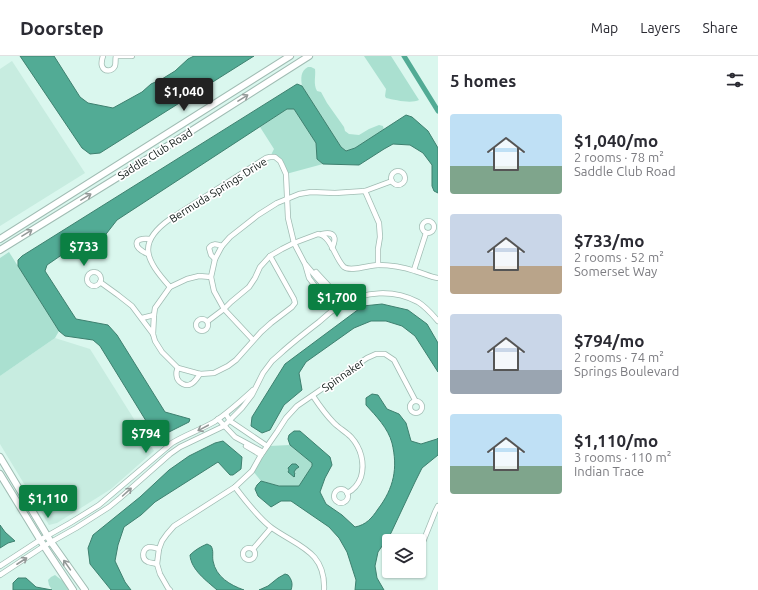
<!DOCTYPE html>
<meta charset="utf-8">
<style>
:root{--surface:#fff;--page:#f2f2f3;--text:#2b2b33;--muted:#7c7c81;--line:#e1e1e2;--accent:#0b8043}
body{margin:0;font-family:Ubuntu,sans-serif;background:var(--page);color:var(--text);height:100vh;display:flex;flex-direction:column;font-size:15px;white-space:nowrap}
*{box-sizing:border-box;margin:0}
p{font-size:13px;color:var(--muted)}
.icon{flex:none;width:22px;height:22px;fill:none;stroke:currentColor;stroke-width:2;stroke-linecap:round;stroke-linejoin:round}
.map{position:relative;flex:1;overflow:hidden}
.panel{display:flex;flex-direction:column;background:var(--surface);width:320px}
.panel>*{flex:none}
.buttons{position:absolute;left:382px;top:478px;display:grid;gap:8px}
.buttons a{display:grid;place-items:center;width:44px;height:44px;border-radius:4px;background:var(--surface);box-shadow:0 1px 3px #0004;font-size:20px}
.price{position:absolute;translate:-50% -34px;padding:0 9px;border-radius:4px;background:var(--accent);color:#fff;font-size:13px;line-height:26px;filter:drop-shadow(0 1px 2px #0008)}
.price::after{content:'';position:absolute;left:50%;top:24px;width:12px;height:9px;margin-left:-6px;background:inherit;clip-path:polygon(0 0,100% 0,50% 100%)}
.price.selected{background:#222;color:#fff}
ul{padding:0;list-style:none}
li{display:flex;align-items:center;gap:12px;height:100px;padding:0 12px}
li span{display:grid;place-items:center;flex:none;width:112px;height:80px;border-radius:4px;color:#555}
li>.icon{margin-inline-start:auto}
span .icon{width:48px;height:48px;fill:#fffc;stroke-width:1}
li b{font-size:17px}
h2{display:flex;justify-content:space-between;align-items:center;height:48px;padding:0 12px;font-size:17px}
header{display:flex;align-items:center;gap:24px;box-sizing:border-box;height:56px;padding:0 20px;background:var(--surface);border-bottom:1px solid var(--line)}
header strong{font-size:19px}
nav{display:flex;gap:22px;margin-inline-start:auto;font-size:14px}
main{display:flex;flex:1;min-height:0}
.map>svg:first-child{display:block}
</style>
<header>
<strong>Doorstep</strong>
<nav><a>Map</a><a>Layers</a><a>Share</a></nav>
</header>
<main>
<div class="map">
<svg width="438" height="534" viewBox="0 0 438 534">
<rect width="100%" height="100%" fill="#daf7ee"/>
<g fill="#c7ece0">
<path d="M12,5L85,117L0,170V13Z"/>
<path d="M55,282L90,293L154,395L111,433L57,467L49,469L0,388V320Z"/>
</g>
<g fill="#aae0d0">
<path d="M364,0H391L419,44C411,48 395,44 386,42L385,40L386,33Z"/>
<path d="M308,11H311L315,13C316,20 313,28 317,35L321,36L327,47L344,71L345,75L349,78L359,79L369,73L379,69L383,70L384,74L355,92L346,95L341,91L302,30C301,23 300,15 308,11Z"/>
<path d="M287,53H294L316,87L317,103L323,108L286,118L280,105L270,101L274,93L260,71Z"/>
<path d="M9,196L59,275L55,282L0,320V202Z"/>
<path d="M290,389L312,407V409L300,430H280L261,425L253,415L269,390Z"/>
<path d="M55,519L64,526L69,534H52L49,529L48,524L51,521Z"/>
</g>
<g fill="#52ab95" stroke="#3e806f">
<path d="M20,0H54L80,41L88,47L113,52L142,36L151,28L162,23L175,15L188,3L194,0H254L100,97L90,98L82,92Z"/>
<path d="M297,28L302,30L341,91L346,95L355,92L406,59L412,61L428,75L438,92V137L434,135L432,130V109L423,97L410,89L393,88L384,93L359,109L323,108L317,103L316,87L294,53H287L117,164L103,182L82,185L47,209L45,215L76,263L108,269L117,279L165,356L190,363L189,366L163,379L151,373L100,290L93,284L65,280L59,275L18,210V204L22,200Z"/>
<path d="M382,248L408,254L427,268L438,287V316L415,280L402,270L386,265H371L354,272L306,306L299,317L302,334L284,349L270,374L262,377L251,370L252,361L285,308L363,250Z"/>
<path d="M372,338L378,339L387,353L399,358L406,367L411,385L421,388L437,383L438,382V399L422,412L415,426L391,477L378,496L375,510L377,522L384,534H355L356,524L347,496L339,482L329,471L291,445H281L271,451L258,440L255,433L257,429L261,425L279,430H299L312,410V407L290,389L288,383L289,379L294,375H300L330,401L332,409L325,422L320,436L326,448L342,459L355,471C366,469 372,462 378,453C394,432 398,412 392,387C388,372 376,360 366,349V342Z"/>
<path d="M223,385L242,401L241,413L233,419H230L218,406L155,446L141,459L124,471L118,489L115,505L125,526L131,534H111L90,508L88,492L93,479L140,441L169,414L189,400L215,387Z"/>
<path d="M292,408H296L299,411L296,413L294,416L295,418L294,419L295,420L294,421L288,416L289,414L288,412Z"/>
<path d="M0,469L5,476L15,485L8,487L0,492Z"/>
<path d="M207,488L211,490C214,495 212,499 213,505C216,521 230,529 244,534H217C207,525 191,514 190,499C195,494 200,491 207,488Z"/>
<path d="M285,518L288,519C292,524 293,528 291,534H259L268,530L278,522Z"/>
<path d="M18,522H26L36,531L52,534H13V527Z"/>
</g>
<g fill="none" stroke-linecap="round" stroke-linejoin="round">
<path stroke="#52ab95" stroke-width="5" d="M404,0L438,55"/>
<defs>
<g id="street">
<path d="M103,0C102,3 101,7 102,10C104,16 112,16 115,10C116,7 115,3 116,0"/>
<path d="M116,0H132"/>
<circle cx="398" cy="122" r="7"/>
<path d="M365,135L379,167L380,181L378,193V209"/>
<circle cx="428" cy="171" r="6"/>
<path d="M322,178C335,175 337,182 332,192"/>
<path d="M148,198C133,192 132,181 150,183"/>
<path d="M215,203L211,199L209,192C212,187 216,188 222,190"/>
<path d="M306,209L340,249"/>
<path d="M414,214L426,177"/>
<path d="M316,216L328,229L332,237"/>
<circle cx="94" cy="223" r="7"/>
<path d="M100,226L118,239L132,250L153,278L155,285L162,296L178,312L200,318L214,317L228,310L236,304L261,276L271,267L292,251L295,247L294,243L270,200"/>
<path d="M170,231C146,204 136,187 170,163L266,102L270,101H275L280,105L282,109L286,118L288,162L294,187L305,208L309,222L333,254"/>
<path d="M142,262L154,259"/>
<circle cx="202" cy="269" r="6"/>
<path d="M208,265L224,253L231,246L249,231L255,222L260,211L270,200L282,193L294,187L318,178C331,179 335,203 344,211C351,216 369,209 378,209C390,209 403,211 415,215C423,217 430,221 438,222"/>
<path d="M153,278L154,259L155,252L170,231L187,223L199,220L211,221"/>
<path d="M253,284L224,253L214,235L211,221L215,203L222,190L230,181L258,159L277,147L299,138L311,136L335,137L365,135L392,125"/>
<path d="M178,312C176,315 176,318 177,322C179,327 186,331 191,328C195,326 197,322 200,318"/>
<path d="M313,340C319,349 326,359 334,367C339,372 346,376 351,381C361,392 365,407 361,421C358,429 354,434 347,437"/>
<circle cx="416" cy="351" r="6"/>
<path d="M226,358L230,365L267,390"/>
<path d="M218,363L235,381L263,396"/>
<path d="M246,390L261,399"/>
<path d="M235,431C245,444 259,463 272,472C297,490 326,495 324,534"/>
<circle cx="341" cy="440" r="7"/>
<circle cx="249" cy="498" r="6"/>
<path d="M253,493L271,472"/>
<path d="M419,496L435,456L438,450"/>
<path d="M419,505L420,508L419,512"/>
<path d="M157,508C154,507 151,507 148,506C141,503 142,493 149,491C152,491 156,492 159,493"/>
<path d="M0,510L40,484L70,467L99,449L172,387C185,379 200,374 214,366C228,357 241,345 253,334"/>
<path d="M412,515H414"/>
<path d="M0,519L44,490L76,472L109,451L120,442L170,398L180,391L224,370L242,352L252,339L263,317L272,305L281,297C293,286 306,276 319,266C326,260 333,253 341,249C365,235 393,233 418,246C426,251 432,258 438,265"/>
<path d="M170,534L168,532L160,518L157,508L159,493L162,485L167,478L174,470L185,463L235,431L252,415L261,399L277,376L286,362L297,350L367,302L376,298H385L394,304L415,344"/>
</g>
<g id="secondary">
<path d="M0,183L290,0"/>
<path d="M0,194L136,110L309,0"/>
<path d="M0,401L51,486L85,534"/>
<path d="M0,418L44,490L73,534"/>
</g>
</defs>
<use href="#street" stroke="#a0bcb3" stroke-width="6"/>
<use href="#secondary" stroke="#a0bcb3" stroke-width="8"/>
<use href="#street" stroke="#fff" stroke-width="4.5"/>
<use href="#secondary" stroke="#fff" stroke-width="6"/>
</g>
<defs><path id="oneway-shaft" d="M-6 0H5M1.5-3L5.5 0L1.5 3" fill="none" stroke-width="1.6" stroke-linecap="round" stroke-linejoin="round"/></defs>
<g stroke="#939897">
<use href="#oneway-shaft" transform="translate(243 42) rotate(-32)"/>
<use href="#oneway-shaft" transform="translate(86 141) rotate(-31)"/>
<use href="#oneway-shaft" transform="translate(27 177) rotate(-32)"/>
<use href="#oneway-shaft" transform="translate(203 372) rotate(152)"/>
<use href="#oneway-shaft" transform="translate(127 436) rotate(-42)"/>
<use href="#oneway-shaft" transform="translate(22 505) rotate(-33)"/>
<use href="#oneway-shaft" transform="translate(67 509) rotate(-125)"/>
</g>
<g text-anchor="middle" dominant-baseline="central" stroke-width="3.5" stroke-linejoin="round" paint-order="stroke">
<g font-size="11" fill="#101a17" stroke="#fff">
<text transform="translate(155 98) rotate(-32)">Saddle Club Road</text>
<text transform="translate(218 134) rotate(-32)">Bermuda Springs Drive</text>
<text transform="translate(343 319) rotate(-35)">Spinnaker</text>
</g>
</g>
</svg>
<div class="buttons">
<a><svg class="icon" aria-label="layers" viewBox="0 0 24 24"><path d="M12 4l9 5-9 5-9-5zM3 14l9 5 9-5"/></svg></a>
</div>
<b class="price selected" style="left:184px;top:56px">$1,040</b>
<b class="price" style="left:84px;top:211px">$733</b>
<b class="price" style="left:337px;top:262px">$1,700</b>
<b class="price" style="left:146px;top:398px">$794</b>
<b class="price" style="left:48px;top:463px">$1,110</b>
</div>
<section class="panel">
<h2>5 homes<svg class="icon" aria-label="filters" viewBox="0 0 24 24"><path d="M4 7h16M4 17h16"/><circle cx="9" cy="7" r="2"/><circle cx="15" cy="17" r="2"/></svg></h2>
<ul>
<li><span style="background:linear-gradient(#bfe0f5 65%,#7fa58c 0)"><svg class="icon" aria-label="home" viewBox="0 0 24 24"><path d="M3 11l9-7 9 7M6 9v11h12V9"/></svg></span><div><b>$1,040/mo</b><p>2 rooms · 78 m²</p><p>Saddle Club Road</p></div></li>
<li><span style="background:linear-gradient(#c9d6e8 65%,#b9a48a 0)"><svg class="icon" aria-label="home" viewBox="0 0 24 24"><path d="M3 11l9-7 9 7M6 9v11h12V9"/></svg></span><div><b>$733/mo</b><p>2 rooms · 52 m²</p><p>Somerset Way</p></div></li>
<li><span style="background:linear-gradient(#c9d6e8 70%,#9aa5b1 0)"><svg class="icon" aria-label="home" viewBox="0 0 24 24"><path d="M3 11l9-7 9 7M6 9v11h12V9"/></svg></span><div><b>$794/mo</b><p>2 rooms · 74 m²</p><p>Springs Boulevard</p></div></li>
<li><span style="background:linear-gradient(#bfe0f5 65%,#7fa58c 0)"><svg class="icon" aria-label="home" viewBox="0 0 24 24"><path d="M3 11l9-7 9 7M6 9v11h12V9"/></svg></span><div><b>$1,110/mo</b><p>3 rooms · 110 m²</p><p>Indian Trace</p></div></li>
</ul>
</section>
</main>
